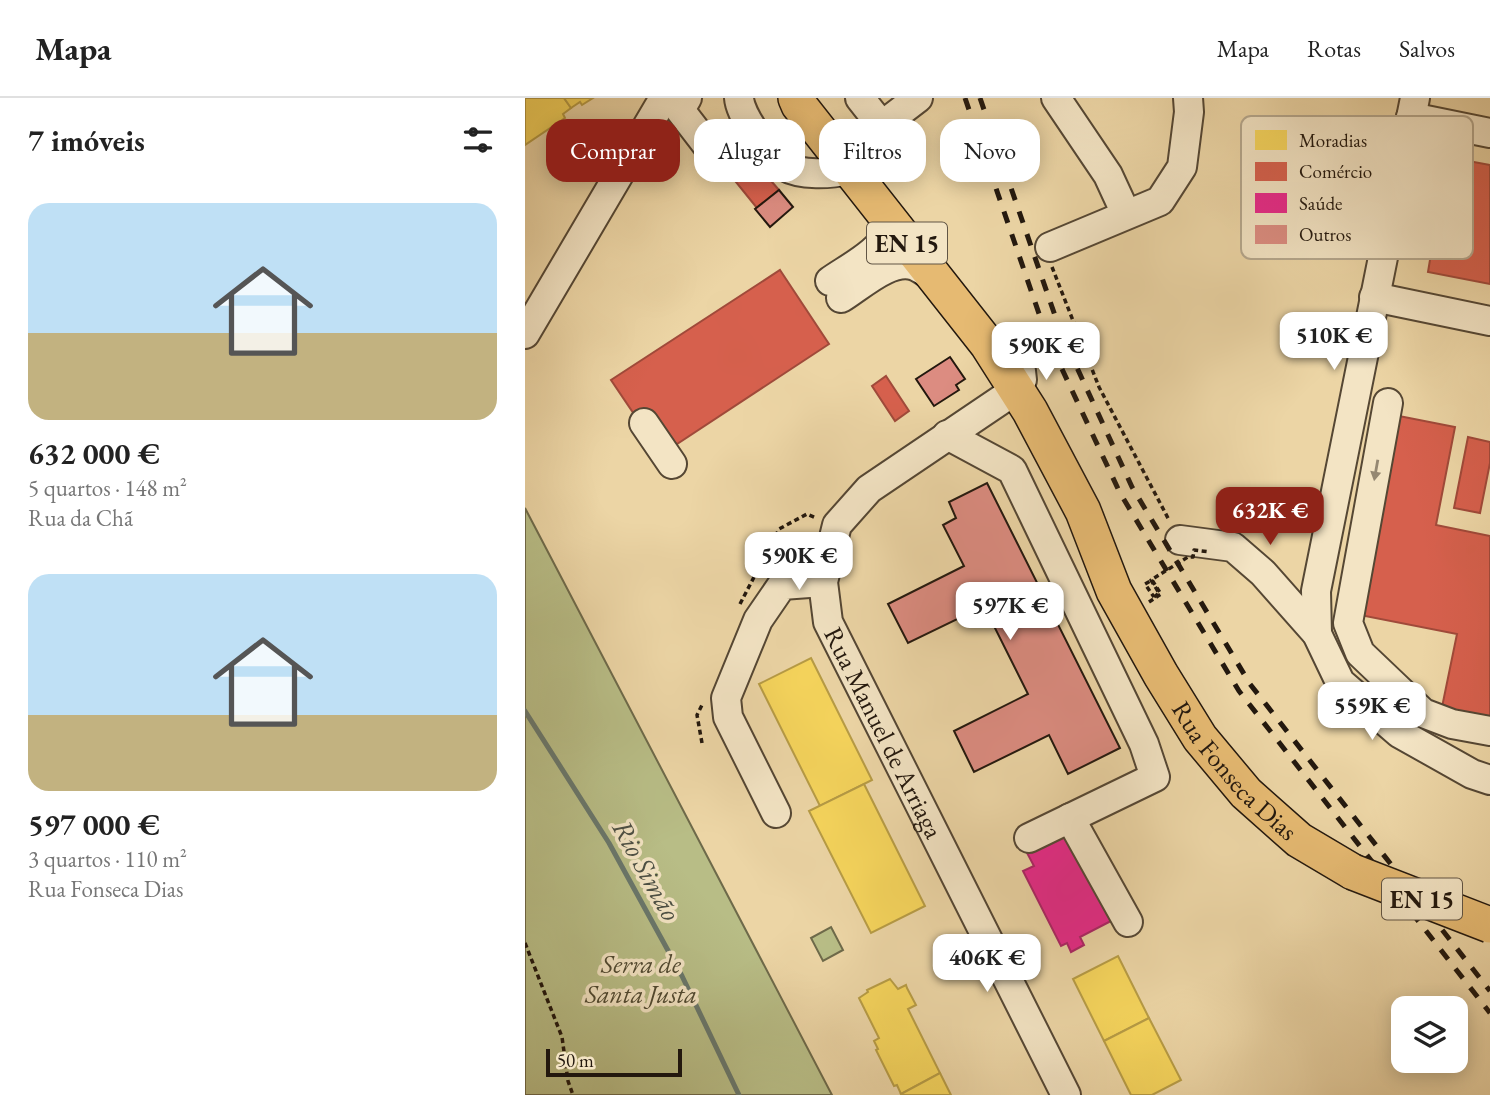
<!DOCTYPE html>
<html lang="pt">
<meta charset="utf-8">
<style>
:root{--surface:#fff;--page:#f6f6f6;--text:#222;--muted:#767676;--line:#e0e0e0;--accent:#8f2418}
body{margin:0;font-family:"EB Garamond",serif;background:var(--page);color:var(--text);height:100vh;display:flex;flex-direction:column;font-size:26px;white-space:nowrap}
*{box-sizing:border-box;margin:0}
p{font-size:23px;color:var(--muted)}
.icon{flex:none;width:38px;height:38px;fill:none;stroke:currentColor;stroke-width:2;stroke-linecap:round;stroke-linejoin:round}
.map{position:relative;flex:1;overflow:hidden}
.side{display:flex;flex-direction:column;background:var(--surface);width:525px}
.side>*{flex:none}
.banner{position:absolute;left:21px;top:21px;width:665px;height:63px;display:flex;gap:14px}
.tools{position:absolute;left:866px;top:898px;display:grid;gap:14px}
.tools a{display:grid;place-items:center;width:77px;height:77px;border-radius:14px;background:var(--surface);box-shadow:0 4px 18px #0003;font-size:35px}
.scale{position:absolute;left:21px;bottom:18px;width:136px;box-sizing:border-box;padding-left:7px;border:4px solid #23180e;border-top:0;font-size:19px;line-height:24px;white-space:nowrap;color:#23180e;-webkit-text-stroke:5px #f3e4c4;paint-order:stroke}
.price{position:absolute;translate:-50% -60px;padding:0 16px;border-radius:14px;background:#fff;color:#222;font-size:23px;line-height:46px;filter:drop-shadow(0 2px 4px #0008)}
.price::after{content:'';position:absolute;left:50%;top:42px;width:21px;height:16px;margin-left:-10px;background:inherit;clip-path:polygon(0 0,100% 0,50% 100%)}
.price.active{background:var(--accent);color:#fff}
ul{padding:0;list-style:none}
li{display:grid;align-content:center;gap:14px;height:371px;padding:0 28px}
li span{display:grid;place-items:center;height:217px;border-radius:21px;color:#555}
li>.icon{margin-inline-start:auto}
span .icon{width:126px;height:126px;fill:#fffc;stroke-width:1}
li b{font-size:30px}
h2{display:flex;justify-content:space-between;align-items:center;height:84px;padding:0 28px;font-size:30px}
.tag{padding:0 24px;border-radius:21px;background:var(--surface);box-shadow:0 4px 18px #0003;font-size:24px;line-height:63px}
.tag.active{background:var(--accent);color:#fff}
header{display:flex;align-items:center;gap:42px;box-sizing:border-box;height:98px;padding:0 35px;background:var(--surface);border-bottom:2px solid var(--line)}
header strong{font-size:33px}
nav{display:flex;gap:38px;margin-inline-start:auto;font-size:24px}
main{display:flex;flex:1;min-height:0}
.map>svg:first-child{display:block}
</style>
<header>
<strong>Mapa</strong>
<nav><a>Mapa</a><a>Rotas</a><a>Salvos</a></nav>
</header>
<main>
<section class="side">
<h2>7 imóveis<svg class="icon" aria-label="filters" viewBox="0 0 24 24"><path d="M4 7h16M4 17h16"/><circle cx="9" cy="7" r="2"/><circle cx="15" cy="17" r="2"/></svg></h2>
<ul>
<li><span style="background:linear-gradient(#bfe0f5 60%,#c2b280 0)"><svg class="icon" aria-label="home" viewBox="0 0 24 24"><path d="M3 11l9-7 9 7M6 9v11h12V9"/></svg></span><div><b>632 000 €</b><p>5 quartos · 148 m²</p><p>Rua da Chã</p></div></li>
<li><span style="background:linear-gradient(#bfe0f5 65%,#c2b280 0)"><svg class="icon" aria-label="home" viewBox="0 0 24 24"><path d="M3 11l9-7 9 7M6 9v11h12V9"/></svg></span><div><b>597 000 €</b><p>3 quartos · 110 m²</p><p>Rua Fonseca Dias</p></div></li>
</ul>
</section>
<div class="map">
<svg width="965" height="997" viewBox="0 0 965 997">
<rect width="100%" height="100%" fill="#ecd5a5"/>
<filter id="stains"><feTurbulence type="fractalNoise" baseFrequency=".00286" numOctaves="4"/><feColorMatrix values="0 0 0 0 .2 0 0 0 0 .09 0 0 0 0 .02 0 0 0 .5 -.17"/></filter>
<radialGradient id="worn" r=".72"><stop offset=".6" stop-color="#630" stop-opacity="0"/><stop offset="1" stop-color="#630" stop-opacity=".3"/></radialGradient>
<g fill="#b8bd86" stroke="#6e6a4a" stroke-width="2">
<path d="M0,410L307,997H0Z"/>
<path d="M306,829L318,852L298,863L286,840Z"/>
</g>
<g fill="#f6d55c" stroke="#b79c45" stroke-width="2">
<path d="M0,0H39L46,10L38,16L40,20L0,47Z"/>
<path d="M39,0H68L57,7L55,4L46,10Z"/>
<path d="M286,560L347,682L295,708L234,586Z"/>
<path d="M339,686L400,808L346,835L284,713Z"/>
<path d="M593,858L624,920L579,943L548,881Z"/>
<path d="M365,881L373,891L381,887L382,890L391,907L383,911L415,975L376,996L372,987L369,988L351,952L353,951L349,943L354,940L334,900L343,894L342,892Z"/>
<path d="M624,920L656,982L627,997H606L579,943Z"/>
<path d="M415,975L426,997H377L376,996Z"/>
</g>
<g fill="#d6604d" stroke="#a04a3a" stroke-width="2">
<path d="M250,33L267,54L240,76L254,92L232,110L202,73Z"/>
<path d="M922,59L965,67V186L903,174Z"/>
<path d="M255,172L304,246L146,350L111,319L86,282Z"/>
<path d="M361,278L384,313L370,323L347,288Z"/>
<path d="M874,318L930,329L911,427L965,438V624L916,614L932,536L835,517Z"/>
<path d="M943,339L965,344V365L955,415L929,410Z"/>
</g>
<path fill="#e7298a" stroke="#ac2465" stroke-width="2" d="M540,733L586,823L555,839L559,847L546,854L542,845L536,848L498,773L509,768L501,753Z"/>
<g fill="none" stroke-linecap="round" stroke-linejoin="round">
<path stroke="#6a786c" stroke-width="5" d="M0,613L84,745L157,878L214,997"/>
</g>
<g fill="#dc8c81" stroke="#23180e" stroke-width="2">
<path d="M254,92L268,109L245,129L230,111Z"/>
<path d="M425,259L440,281L431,287L434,292L409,308L391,281Z"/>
<path d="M462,385L595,650L543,676L524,637L449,674L429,633L503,596L459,508L383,545L363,506L439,468L418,427L431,420L424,404Z"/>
</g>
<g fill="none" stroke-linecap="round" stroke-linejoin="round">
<defs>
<g id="minor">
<path d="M162,0L155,12L195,64L231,37"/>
<path d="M214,0C215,17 244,59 259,68C276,78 306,76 324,72L330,58"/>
<path d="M335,0L357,28"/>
<path d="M531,0L583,77L601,116"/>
<path d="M886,19L965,35"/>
<path d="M325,52L393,0"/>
<path d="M525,149L635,103L657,69L664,14L663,0"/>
<path d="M351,151C367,143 382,141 396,154"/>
<path d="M305,183C320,172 358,153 360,135"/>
<path d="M849,199L965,223"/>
<path d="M316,200C336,188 366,159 390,168C397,171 403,176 410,180"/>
<path d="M0,236L139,0"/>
<path id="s1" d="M496,273L497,282L492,291L344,391L312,427L298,484L303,524L541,997"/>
<path d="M863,305L823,525L835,555L898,615L927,626L965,633"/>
<path d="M119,325L147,366"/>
<path d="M422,337L487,372L619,646L630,679L504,740"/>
<path d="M655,442L708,449L738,475L792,536L815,584L874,635L947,676L965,682"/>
<path d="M792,536L791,493L890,0"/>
<path d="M251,715L203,619L201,600L233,522L257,487L298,484"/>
<path d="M545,720L603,824"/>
</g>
<g id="major">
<path id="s2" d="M271,0L274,7L463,247L505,313L558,413L589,493L636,577L675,640L721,695L774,742L828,774"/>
</g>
</defs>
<use href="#minor" stroke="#554734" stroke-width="32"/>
<use href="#major" stroke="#23180e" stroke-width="38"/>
<g stroke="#23180e" stroke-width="3.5" stroke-dasharray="5 3.5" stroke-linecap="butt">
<path d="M527,169L574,289L644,422"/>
<path d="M624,504L636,496L627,482L620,486L629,499"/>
<path d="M215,506L254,431L282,416L291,420"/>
<path d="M177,645L172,617L178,605"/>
<path d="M0,845L37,939L43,983L48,997"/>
</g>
<use href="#minor" stroke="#f3e4c4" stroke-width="28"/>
<use href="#major" stroke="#e6ba72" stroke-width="35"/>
<g stroke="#23180e" stroke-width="5" stroke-dasharray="12 12" stroke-linecap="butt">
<path d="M440,0L522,239L595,395L714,593L965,915"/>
<path d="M455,0L536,235L607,389L725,586L965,893"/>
</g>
<defs>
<path id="major-bridge" d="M828,774L965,827"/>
</defs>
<use href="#major-bridge" stroke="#23180e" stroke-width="38" stroke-linecap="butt"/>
<path stroke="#23180e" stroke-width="3.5" stroke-dasharray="5 3.5" stroke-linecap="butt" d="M629,499L634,495L626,482L663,459H668L669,452L685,454"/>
<use href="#major-bridge" stroke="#e6ba72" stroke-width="35"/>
</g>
<defs><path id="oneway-solid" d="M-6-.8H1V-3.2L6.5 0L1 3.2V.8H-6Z" transform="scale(1.75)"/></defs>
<use fill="#958872" href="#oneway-solid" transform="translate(851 372) rotate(100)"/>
<g text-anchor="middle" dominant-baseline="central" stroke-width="7" stroke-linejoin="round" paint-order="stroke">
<g fill="#f3e4c4" stroke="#615545" stroke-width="2">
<rect x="342" y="124.5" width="80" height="41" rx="5"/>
<rect x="857" y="780.5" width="80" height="41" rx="5"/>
</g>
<g font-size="24" font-weight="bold" fill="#23180e">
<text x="382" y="145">EN 15</text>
<text x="897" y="801">EN 15</text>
</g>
<g font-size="26" fill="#23180e" stroke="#f3e4c4">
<text stroke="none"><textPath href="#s1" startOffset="469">Rua Manuel de Arriaga</textPath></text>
<text stroke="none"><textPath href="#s2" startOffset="808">Rua Fonseca Dias</textPath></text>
</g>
<g font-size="26" font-style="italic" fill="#504a32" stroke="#f3e4c4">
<text x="116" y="866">Serra de<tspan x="116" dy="30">Santa Justa</tspan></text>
</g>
<g font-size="28" font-style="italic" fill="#4c5045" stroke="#f3e4c4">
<text transform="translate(122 772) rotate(61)">Rio Simão</text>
</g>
</g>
<rect x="716" y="18" width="232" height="143" rx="10" fill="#f3e4c4" stroke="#b5a78d" stroke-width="2"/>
<rect x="730" y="32" width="32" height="20" fill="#f6d55c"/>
<rect x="730" y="64" width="32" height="19" fill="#d6604d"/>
<rect x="730" y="95" width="32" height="20" fill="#e7298a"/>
<rect x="730" y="127" width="32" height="19" fill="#dc8c81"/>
<g font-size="19" fill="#23180e">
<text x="774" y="49">Moradias</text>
<text x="774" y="80">Comércio</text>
<text x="774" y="112">Saúde</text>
<text x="774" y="143">Outros</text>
</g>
<rect width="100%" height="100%" filter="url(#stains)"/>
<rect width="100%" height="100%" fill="url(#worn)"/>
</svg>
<div class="tools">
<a><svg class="icon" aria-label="layers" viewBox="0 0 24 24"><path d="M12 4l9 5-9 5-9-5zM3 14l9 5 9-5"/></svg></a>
</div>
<div class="scale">50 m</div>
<b class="price" style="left:809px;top:274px">510K €</b>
<b class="price" style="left:521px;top:284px">590K €</b>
<b class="price active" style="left:745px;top:449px">632K €</b>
<b class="price" style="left:274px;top:494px">590K €</b>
<b class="price" style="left:485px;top:544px">597K €</b>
<b class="price" style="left:847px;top:644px">559K €</b>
<b class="price" style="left:462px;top:896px">406K €</b>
<div class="banner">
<a class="tag active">Comprar</a>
<a class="tag">Alugar</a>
<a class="tag">Filtros</a>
<a class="tag">Novo</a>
</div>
</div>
</main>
